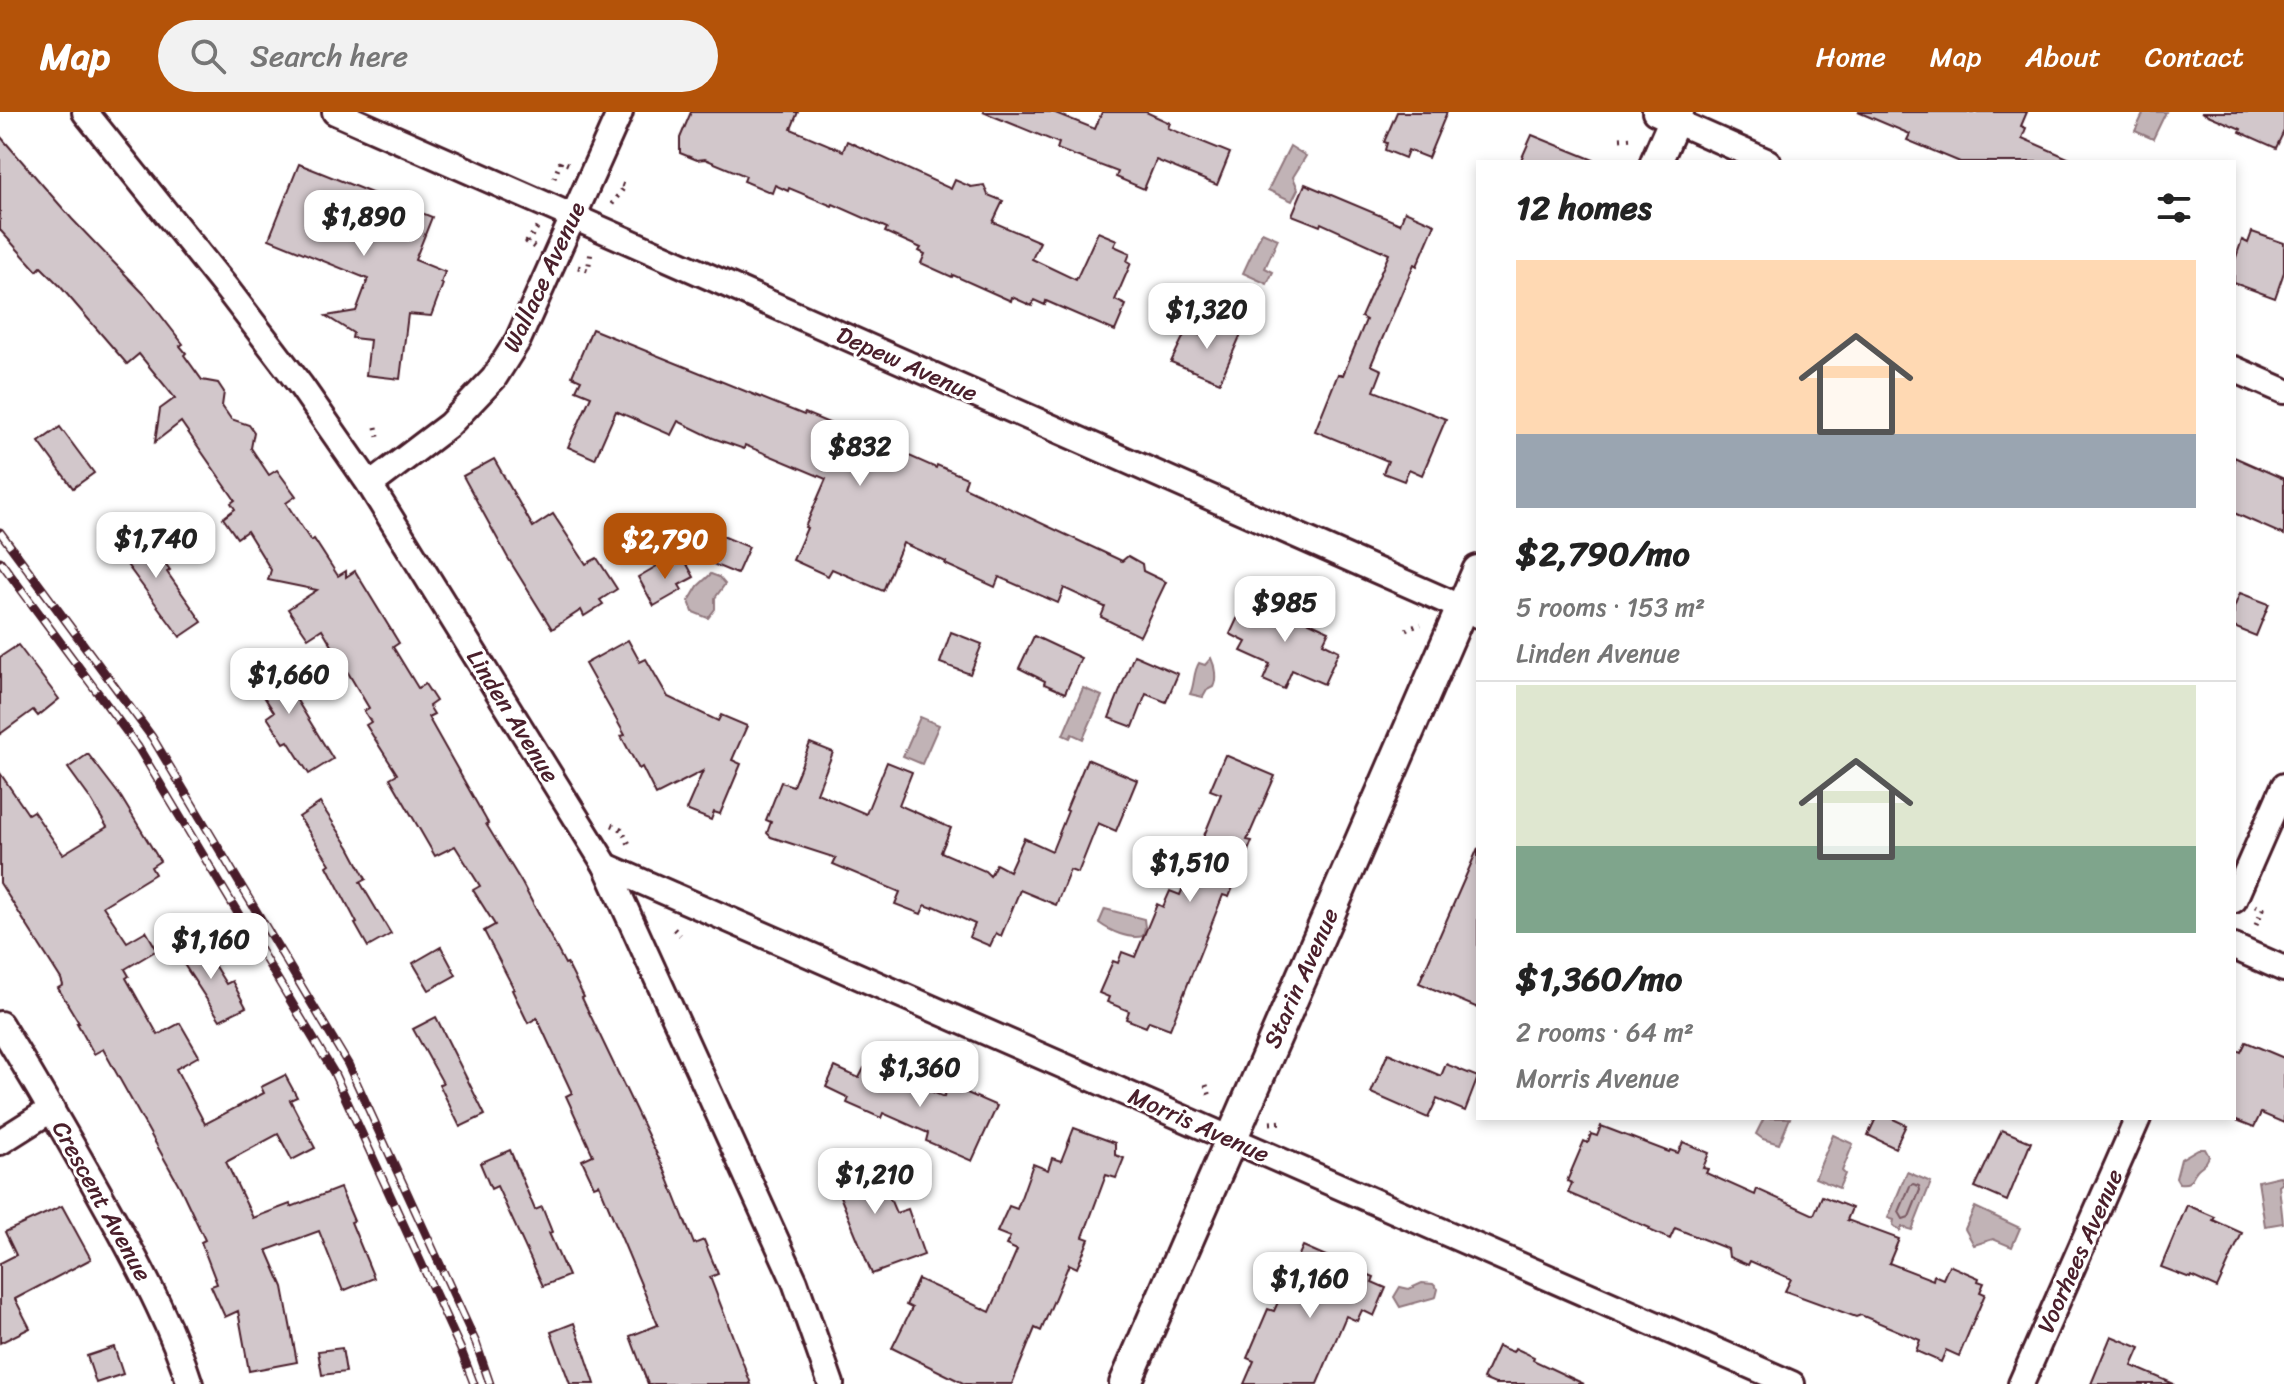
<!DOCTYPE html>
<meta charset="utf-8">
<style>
:root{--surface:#fff;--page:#f2f2f2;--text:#222;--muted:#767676;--line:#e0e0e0;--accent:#b45309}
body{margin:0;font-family:Sriracha,sans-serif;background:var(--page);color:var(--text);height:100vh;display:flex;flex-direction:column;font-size:30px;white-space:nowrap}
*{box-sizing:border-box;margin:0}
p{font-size:26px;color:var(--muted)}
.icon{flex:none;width:44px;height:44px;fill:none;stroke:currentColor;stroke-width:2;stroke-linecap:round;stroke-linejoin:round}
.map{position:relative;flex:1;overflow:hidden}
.side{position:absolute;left:1476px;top:48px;width:760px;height:960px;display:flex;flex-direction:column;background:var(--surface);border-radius:0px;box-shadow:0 4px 12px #0003}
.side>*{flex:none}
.price{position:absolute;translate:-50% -68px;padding:0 18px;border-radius:16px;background:#fff;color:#222;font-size:26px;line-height:52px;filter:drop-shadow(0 2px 4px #0008)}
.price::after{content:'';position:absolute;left:50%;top:48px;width:24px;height:18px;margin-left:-12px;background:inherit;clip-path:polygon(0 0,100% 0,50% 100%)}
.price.active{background:var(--accent);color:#fff}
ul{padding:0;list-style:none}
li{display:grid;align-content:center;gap:16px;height:424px;padding:0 40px}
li+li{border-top:2px solid var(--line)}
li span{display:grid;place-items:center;height:248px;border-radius:0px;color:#555}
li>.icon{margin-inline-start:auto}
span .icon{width:144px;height:144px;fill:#fffc;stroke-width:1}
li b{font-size:34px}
h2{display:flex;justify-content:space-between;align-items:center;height:96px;padding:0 40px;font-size:34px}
header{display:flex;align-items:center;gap:48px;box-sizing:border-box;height:112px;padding:0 40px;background:var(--accent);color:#fff}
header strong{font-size:38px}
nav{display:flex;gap:44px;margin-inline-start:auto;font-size:28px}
.search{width:560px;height:72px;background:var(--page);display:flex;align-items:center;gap:20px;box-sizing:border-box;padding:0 28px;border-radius:44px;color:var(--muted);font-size:30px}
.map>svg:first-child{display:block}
</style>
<header>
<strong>Map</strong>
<div class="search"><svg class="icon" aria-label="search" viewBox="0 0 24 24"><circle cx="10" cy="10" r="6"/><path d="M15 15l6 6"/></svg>Search here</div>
<nav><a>Home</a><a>Map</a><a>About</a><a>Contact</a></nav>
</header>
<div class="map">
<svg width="2284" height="1272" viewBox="0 0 2284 1272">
<rect width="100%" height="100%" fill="#fff"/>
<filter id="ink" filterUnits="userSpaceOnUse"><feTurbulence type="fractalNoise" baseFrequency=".0125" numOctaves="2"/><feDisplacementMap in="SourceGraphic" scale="16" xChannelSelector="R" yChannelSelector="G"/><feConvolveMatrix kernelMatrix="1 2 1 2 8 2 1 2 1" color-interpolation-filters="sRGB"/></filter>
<g filter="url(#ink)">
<g fill="#c1b3b6" stroke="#91787e" stroke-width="2">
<path d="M2144,0H2166L2153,27L2135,19Z"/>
<path d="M1290,34L1306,44L1293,65L1298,77L1292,89L1268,78Z"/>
<path d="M1262,120L1278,127L1265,156L1273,160L1267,172L1243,161Z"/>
<path d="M711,462L719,465L725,472L715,486V497L708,506L693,500L689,489L698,474Z"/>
<path d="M1211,546C1215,554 1217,567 1213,575L1207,578L1203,585L1190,582C1195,572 1193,560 1199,551L1205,553Z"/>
<path d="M1083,576L1102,584L1083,627L1072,622L1070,626L1063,623Z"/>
<path d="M920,605L939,613L922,652L903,644Z"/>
<path d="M1105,797L1144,807L1145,815L1143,824C1129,828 1110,819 1099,811Z"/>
<path d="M1764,1006H1790L1779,1032L1763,1027L1756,1022Z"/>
<path d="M1833,1023L1853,1032L1842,1059L1845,1062L1839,1076L1815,1066Z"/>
<path d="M2198,1037H2205L2209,1044C2206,1053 2203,1052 2197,1058C2190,1066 2193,1073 2179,1071L2176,1066L2181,1047Z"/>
<path d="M1907,1060L1931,1070L1912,1118L1902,1115L1900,1119L1893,1113L1894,1108L1888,1106Z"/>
<path d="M2280,1064L2283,1071L2279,1074L2283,1111L2265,1114L2258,1069Z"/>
<path d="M1975,1095L2020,1116L2012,1135L1993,1127L1974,1133L1965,1117Z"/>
<path d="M1422,1171L1433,1172L1438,1177L1436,1185L1400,1195L1394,1185L1400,1175L1409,1177Z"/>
</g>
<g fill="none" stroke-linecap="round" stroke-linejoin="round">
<path stroke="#7a5a63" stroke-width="2" d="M1913,1072L1919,1074L1920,1078L1909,1105L1903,1107L1899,1100L1910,1074Z"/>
</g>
<g fill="#d2c7cb" stroke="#4a1f2b" stroke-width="2">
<path d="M691,0H798L791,17L843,39L847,29L951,77L955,68L971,75L984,73L988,83L1003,89L993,110L1040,130L1032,147L1076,168L1098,120L1117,128L1114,134L1130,141L1127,149L1131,151L1115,188L1126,193L1115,219L1046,189L1045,193L1034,188L1032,194L1012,185L1011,189L953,163L952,165L921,151L925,142L919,139L921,136L885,120L887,116L833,92L832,94L789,76L788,79L775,73L772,81L744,69L746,64L705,47L697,48L680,41V26Z"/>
<path d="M983,0H1053L1095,17L1102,0H1146L1170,11L1168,16L1230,41L1217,73L1156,48L1144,77L1116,65L1118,60L1057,37L1059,31Z"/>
<path d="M1397,0H1447L1428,46L1408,38L1405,46L1385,38L1387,31L1384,30Z"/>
<path d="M1858,0H2027L2021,14L2026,16L2022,26L2077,50H1960L1907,28L1910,22Z"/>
<path d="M2201,0H2284V19L2276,36L2240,20L2241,17Z"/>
<path d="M1532,23L1596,49V50H1520Z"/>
<path d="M0,24L72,107L145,183L183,232L180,234L186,241L184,243L202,268L218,271L224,280L222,294L231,307L249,313L254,320L251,336L269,363L277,358L296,384L286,391L311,429L314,427L338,464L346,459V465L355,459L399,531L393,535L418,576L425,572L436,589L429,594L434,602L428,605L488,711L486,712L522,771L565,852L567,851L584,885L582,886L665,1059L694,1132L704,1128L718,1162L710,1165L751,1272H648L630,1224L658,1213L599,1072L594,1074L582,1048L593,1043L566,984L572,981L537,906L528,911L512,878L514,877L484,819L495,813L473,778L480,774L455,734L435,744L390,666L397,662L366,613L371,610L364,599L369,596L322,517L308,526L288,497L317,478L268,468L271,458L247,419L237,426L223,406L235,397L231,391L235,388L181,310L155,330L160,297L175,286L139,242L127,252L59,173L41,155L37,159L0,118Z"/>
<path d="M299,52L432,105L415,148L445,160L441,171L443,172L431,204L408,202L400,267L366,263L370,228L352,226L353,221L326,204L356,199L368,167L269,127Z"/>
<path d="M1305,72L1400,112L1405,99L1435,112L1417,154L1414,152L1371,253L1382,258L1374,279L1446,307L1422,363L1409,357L1404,369L1383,361L1388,349L1315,319L1338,262L1343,263L1366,208L1361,205L1389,142L1321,111L1320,114L1292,103Z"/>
<path d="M2252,120L2284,131V160L2275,186L2234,171V151L2242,128L2248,131Z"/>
<path d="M1211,209L1241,222L1220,270L1171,250L1187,217L1204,225Z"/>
<path d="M592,217L804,303L805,301L848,319L849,317L936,356L937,353L967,366L964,375L1122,449L1128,444L1142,452L1143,459L1166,470L1140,524L1101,505L1105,495L1064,476L1058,491L999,465L995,475L945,452L946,450L903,431L883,479L832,457L828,464L793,448L807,416L805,415L826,367L745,333L744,337L713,326L678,309L671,323L616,299L595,347L568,335L591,284L576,278L581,268L572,264Z"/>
<path d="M60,315L94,361L73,376L39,330Z"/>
<path d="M2234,345L2284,367V423L2234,401Z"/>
<path d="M494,347L533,415L553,402L586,452L597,446L617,477L600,488L603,492L584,504L581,498L552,517L508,446L463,364Z"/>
<path d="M133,414L150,440L155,437L170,458L167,460L202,510L180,525L125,450L123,451L109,429Z"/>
<path d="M720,423L749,435L737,462L708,450Z"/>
<path d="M683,445L694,465L679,473L682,478L654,494L638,465L662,451L665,456Z"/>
<path d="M2240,481L2269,492L2256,524L2234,515V496Z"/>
<path d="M1262,492L1283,502L1286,494L1309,504L1307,509L1329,519L1323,531L1339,539L1324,572L1292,558L1284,577L1263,568L1270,552L1241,539L1246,530L1230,522L1243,494L1259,501Z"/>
<path d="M951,520L982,532L970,562L940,551Z"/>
<path d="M1034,524L1081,546L1065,581L1044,572L1045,569L1019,556Z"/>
<path d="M628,528L640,550L646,547L668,585L718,609L721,603L747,614L732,648L741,652L720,702L714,700L711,708L686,698L703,659L656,683L642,655L639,657L621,624L625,623L585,552Z"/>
<path d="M18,533L59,587L38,604L33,598L0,622V545Z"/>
<path d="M269,543L333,647L309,662L288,629L284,631L267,605L274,600L246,557Z"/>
<path d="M1134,543L1178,562L1166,590L1146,582L1133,615L1109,606Z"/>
<path d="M810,631L833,640L817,681L866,702L887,650L912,660L899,693L951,716L941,740L985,759L990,764L996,752L1009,759L1024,726L1052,739L1068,699L1066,698L1087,647L1137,668L1116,719L1098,711L1078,761L1070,758L1056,793L1020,778L1001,824L996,821L990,834L969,825L975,812L934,794L933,796L925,793L921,802L895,792L900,780L833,752L836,746L771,725L767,721L771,710L766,708L781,670L793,674Z"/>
<path d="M88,642L121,685L160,749L151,755L155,762L103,794L127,830L146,819L157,838L125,857L129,864L126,866L158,923L180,911L199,944L176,957L205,1012L264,981L261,975L285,963L297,985L290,988L315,1036L292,1048L278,1022L226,1050L253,1106L290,1092L291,1095L340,1076L354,1109L351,1110L374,1166L343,1179L319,1119L267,1138L283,1175L297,1250L249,1259L238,1199L225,1205L211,1174L217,1172L201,1130L205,1128L180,1075L103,937L94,942L77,911H79L58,876L63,873L61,867L0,771V661L28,702L33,699L63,742L107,715L89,685L68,656Z"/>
<path d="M1225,643L1275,664L1247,728L1252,729L1229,785L1223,783L1170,917L1149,909L1146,915L1126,907L1129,899L1107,890L1109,885L1099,881L1113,849L1118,851L1122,840L1135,845L1157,792L1163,795L1170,779L1180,783L1221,682L1210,678Z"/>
<path d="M320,691L349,735L366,767L360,770L391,822L368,835L355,812L357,811L327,754L330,752L299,705Z"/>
<path d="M1478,736V896L1419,871Z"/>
<path d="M198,827L226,872L232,869L246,895L220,908L176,840Z"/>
<path d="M441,835L456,863L429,878L413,851Z"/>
<path d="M436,905L485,1003L460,1015L439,972L443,971L413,917Z"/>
<path d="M2246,930L2284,946V1011L2261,1001L2254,1015L2234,1007V937L2241,940Z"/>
<path d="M1388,941L1441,964L1446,952L1478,965L1465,999L1437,987L1428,1006L1371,981Z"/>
<path d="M835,955L859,966L864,956L901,972L902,970L909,973L910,970L944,985L949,973L997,994L972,1049L926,1029L928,1021L883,1001L881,1006L847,991L849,986L826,975Z"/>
<path d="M1876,1006H1891L1906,1013L1895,1036L1868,1023Z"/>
<path d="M1601,1014L1669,1040L1670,1038L1678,1041L1683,1030L1709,1041L1703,1056L1708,1057L1706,1061L1755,1083L1757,1077L1814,1103L1822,1084L1852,1096L1847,1108L1899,1127L1889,1151L1933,1168L1934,1163L1943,1167L1949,1153L1979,1166L1978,1169L1984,1171L1980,1180L1985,1182L1959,1244L1946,1238L1941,1250L1916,1239L1920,1228L1861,1203L1856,1205L1785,1179L1791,1167L1750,1149L1748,1153L1729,1145L1728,1137L1675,1116L1670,1127L1649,1118L1650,1116L1568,1081L1572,1071L1567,1069L1584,1029L1588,1031L1591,1022L1597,1024Z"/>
<path d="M1074,1016L1115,1031V1043L1124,1046L1116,1066L1106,1063L1083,1125L1089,1127L1077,1156L1069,1152L1041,1219L1035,1216L1012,1272H965L892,1236L912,1196L906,1193L918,1167L990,1200L1017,1138L1006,1133L1010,1125L997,1120L1009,1094L1017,1097L1033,1052L1048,1058L1052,1046L1061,1049Z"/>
<path d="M2002,1018L2031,1030L2007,1089L1975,1075Z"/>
<path d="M510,1038L535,1098L542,1095L552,1120L549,1121L568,1164L543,1174L497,1074L491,1077L480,1051Z"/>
<path d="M857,1043L863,1056L875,1051L896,1101L908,1097L924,1143L872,1162L828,1055Z"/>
<path d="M2187,1093L2215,1105L2213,1108L2242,1121L2217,1176L2191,1164L2190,1166L2161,1155Z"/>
<path d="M62,1094L91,1147L15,1187L30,1216L0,1231V1151L16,1143L5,1120Z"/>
<path d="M1303,1134L1374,1165L1372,1170L1386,1176L1374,1204L1362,1198L1357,1209L1346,1204L1317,1272H1244L1254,1249L1247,1246L1268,1197L1274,1199Z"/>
<path d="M574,1211L583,1236L595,1272H570L551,1220Z"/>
<path d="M2111,1224L2140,1236L2132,1254L2174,1272H2091Z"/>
<path d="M1498,1234L1513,1240L1515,1236L1534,1245L1533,1248L1584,1272H1495L1483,1267Z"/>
<path d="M114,1235L123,1262L96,1271L87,1244Z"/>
<path d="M342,1236L346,1260L322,1263L318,1239Z"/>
</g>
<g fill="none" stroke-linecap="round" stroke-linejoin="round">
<defs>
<g id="minor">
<path d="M85,0L227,177L301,274L370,373L606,754L795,1170L831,1272"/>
<path d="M335,0L1478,503"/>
<path d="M1655,0L1768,50"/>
<path d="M2234,257L2284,279"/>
<path d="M370,373L449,313L494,266L518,228L620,0"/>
<path d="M606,754L1792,1272"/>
<path d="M2234,788L2284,674"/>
<path d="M2234,835L2284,857"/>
<path d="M0,912C41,979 81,1048 119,1117C146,1167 173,1218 190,1272"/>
<path d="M0,1030L52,997"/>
<path d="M2021,1272L2138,1006"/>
</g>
<g id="tertiary">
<path d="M1656,50L1678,0"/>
<path d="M1125,1272L1478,459"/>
</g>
</defs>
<use href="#minor" stroke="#4a1f2b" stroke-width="30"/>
<use href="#tertiary" stroke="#4a1f2b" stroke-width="36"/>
<g stroke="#4a1f2b" stroke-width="5" stroke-dasharray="2 6" stroke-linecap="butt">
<path d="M1620,27L1635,26"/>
<path d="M554,66L561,49L570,53"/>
<path d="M612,92L625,74L616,71"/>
<path d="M534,135L527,130L537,116"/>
<path d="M578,155L588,158L591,140"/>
<path d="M376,315L379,330"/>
<path d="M1406,518L1421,512"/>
<path d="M612,713L621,717L629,732"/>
<path d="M2256,813L2263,797L2256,794"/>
<path d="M674,817L680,823"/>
<path d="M1206,973L1211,987"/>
<path d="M1270,1011L1284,1010"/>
</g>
<use href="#minor" stroke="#fff" stroke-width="24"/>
<use href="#tertiary" stroke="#fff" stroke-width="30"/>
<defs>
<g id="rail">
<path d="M0,420L152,625L348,952L476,1231L490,1272"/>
<path d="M0,449L138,635L334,961L461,1238L474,1272"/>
</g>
</defs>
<use href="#rail" stroke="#4a1f2b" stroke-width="9"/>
<use href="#rail" stroke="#fff" stroke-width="6" stroke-dasharray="18" stroke-linecap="butt"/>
</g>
</g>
<g text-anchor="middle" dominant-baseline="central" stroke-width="6" stroke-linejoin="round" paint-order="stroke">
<g font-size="24" fill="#4a1f2b" stroke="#fff">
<text transform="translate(544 165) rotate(-65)">Wallace Avenue</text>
<text transform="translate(907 252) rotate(24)">Depew Avenue</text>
<text transform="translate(513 604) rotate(58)">Linden Avenue</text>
<text transform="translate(1301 866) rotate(-66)">Starin Avenue</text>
<text transform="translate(1199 1013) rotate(24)">Morris Avenue</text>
<text transform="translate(102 1089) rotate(61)">Crescent Avenue</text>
<text transform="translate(2080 1139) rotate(-66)">Voorhees Avenue</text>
</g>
</g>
</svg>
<b class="price" style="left:364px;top:146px">$1,890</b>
<b class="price" style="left:1207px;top:239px">$1,320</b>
<b class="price" style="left:860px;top:376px">$832</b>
<b class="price" style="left:156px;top:468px">$1,740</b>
<b class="price active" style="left:665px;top:469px">$2,790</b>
<b class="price" style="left:1285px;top:532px">$985</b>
<b class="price" style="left:289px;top:604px">$1,660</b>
<b class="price" style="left:1190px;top:792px">$1,510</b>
<b class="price" style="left:211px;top:869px">$1,160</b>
<b class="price" style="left:920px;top:997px">$1,360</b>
<b class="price" style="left:875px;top:1104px">$1,210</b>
<b class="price" style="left:1310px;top:1208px">$1,160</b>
<section class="side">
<h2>12 homes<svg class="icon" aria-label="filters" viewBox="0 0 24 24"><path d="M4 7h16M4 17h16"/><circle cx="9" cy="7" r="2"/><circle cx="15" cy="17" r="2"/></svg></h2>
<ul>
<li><span style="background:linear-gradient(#ffd9b3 70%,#9aa5b1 0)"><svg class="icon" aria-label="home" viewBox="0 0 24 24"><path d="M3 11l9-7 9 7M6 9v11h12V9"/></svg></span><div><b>$2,790/mo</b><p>5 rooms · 153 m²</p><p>Linden Avenue</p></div></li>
<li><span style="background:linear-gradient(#dfe7d0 65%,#7fa58c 0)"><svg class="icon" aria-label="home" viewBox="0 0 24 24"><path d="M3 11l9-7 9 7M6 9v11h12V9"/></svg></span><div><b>$1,360/mo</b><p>2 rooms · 64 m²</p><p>Morris Avenue</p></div></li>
</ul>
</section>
</div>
